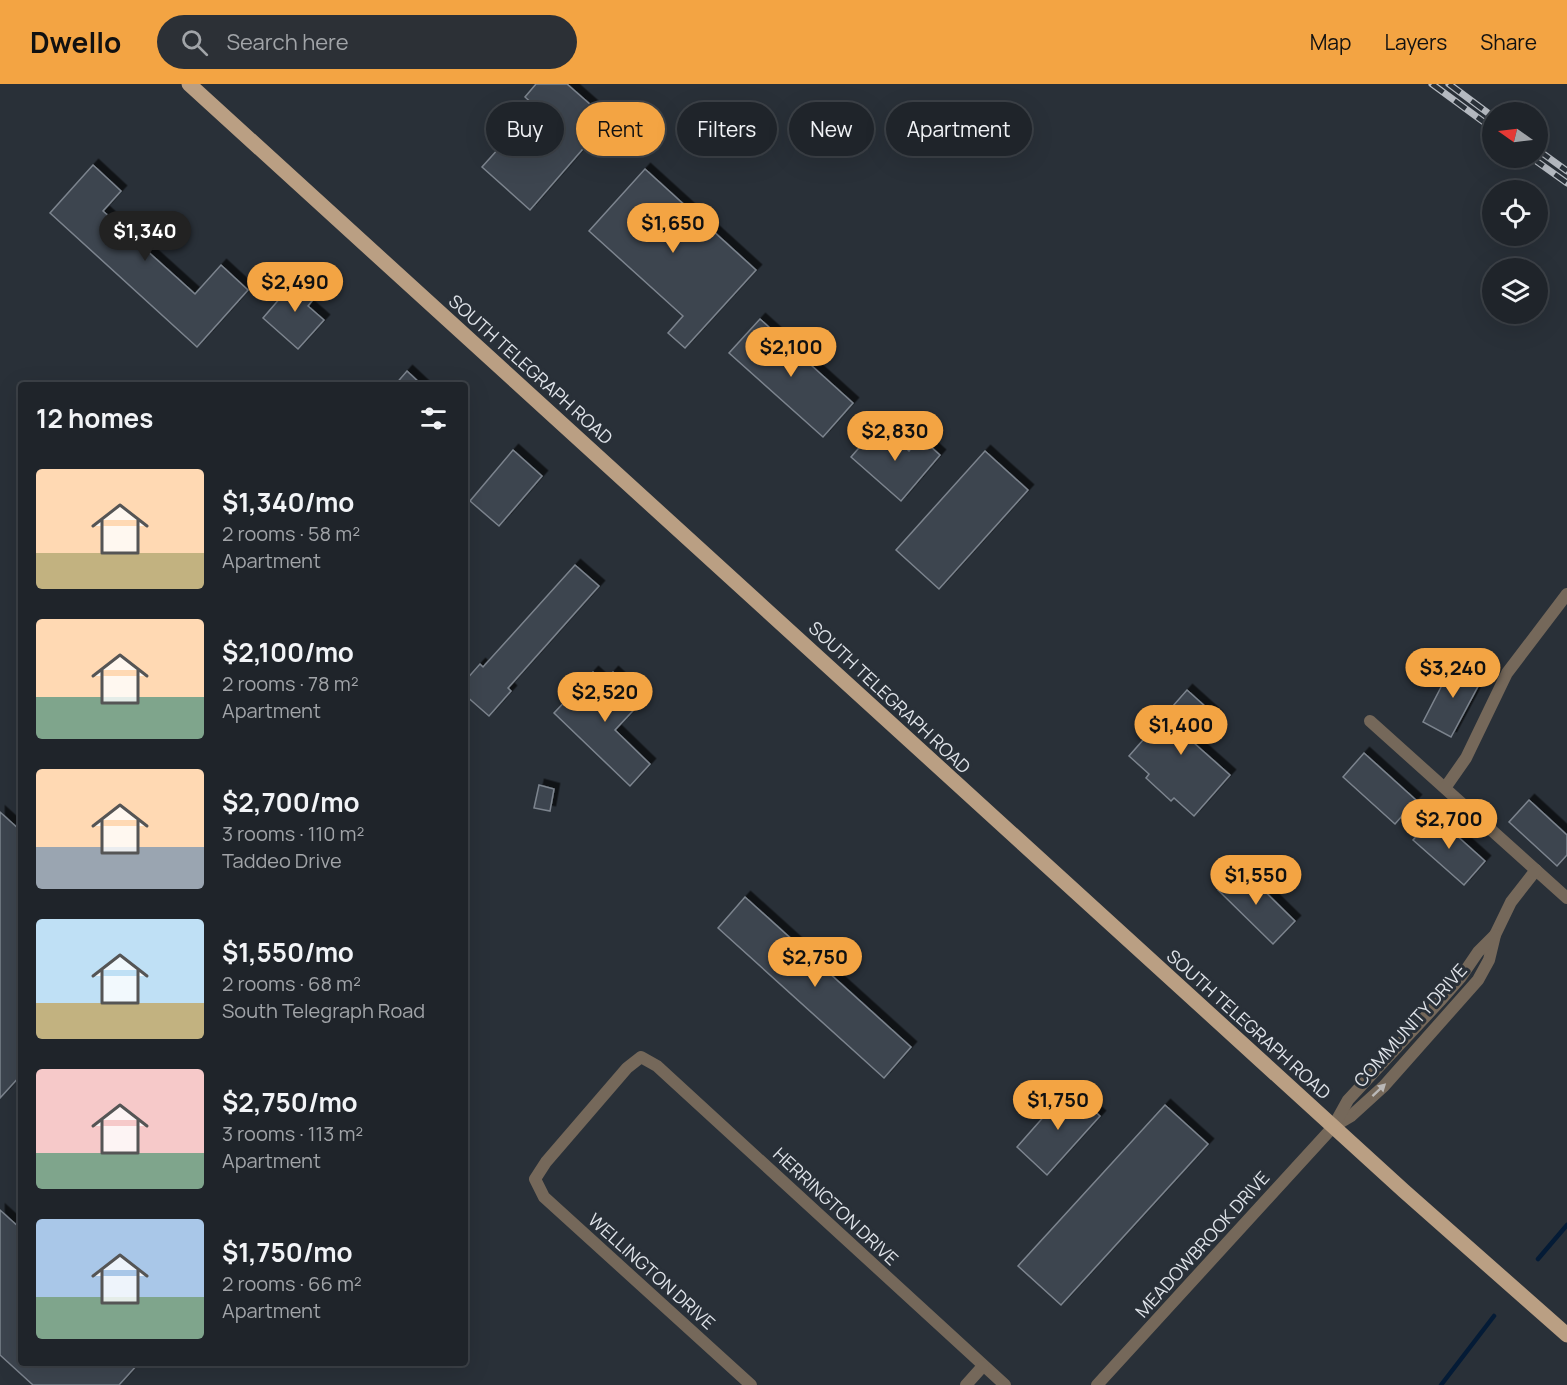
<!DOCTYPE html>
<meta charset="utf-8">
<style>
:root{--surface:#1f242a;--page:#2c3036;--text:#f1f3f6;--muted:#a1a4a8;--line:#3c4147;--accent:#f3a443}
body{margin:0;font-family:Manrope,sans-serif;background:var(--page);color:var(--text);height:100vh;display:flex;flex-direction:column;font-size:22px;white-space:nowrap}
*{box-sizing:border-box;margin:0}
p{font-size:20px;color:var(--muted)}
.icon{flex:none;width:33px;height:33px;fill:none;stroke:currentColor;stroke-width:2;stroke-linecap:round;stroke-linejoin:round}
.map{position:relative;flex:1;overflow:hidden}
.details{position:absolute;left:18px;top:298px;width:450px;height:984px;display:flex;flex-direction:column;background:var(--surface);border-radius:6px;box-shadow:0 6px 24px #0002,0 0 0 2px var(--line)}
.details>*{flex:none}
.hud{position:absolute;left:486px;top:18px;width:570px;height:54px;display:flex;gap:12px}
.needle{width:39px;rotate:284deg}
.buttons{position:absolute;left:1482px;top:18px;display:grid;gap:12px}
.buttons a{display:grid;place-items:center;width:66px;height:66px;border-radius:50%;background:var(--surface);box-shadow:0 6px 24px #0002,0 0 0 2px var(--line);font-size:30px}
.price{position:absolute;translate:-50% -51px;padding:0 14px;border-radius:21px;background:var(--accent);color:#111;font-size:20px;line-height:39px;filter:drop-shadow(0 2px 3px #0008)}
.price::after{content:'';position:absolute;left:50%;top:36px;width:18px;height:14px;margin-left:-9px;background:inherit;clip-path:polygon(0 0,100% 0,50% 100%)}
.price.selected{background:#222;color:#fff}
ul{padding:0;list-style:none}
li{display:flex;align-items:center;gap:18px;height:150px;padding:0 18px}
li span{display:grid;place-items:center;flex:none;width:168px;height:120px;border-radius:6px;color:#555}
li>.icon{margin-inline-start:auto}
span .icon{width:72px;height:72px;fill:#fffc;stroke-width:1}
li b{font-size:26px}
h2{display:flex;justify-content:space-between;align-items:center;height:72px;padding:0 18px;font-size:26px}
.tag{padding:0 21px;border-radius:27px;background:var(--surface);box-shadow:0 6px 24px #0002,0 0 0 2px var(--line);font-size:21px;line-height:54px}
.tag.selected{background:var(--accent);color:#111}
header{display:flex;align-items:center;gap:36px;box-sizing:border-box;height:84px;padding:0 30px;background:var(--accent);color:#111}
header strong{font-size:28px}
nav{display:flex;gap:33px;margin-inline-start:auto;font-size:21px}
.search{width:420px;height:54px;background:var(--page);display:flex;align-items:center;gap:15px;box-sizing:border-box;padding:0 21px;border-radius:33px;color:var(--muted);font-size:22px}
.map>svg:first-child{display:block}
</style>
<header>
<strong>Dwello</strong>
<div class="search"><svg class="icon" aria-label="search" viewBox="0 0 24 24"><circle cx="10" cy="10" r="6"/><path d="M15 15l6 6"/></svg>Search here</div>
<nav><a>Map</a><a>Layers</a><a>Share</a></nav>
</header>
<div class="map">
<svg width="1567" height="1301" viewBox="0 0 1567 1301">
<defs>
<filter id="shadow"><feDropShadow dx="5.5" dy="-5.5" stdDeviation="0" flood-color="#0009"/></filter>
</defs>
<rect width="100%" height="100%" fill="#293038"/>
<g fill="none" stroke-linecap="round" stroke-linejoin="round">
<g stroke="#041b36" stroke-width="4.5">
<path d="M1538,1175L1567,1141"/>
<path d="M1441,1301L1494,1232"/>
</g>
</g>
<g fill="#3e454f" stroke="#7c848e" stroke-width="1.5" filter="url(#shadow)">
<path d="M536,0H567L608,36L530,126L482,83L536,23L525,13Z"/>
<path d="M93,81L121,107L103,127L195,210L221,181L248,206L197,263L50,129Z"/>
<path d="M645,85L756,186L685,264L668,249L683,232L589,147Z"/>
<path d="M300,191L319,208L308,222L324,236L298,265L263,234Z"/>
<path d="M760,235L853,319L823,353L729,269Z"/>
<path d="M407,287L423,302H394Z"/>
<path d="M879,341L909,367L921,354L940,371L901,417L851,373Z"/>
<path d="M513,366L542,392L499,442L470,417Z"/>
<path d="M985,367L1028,406L939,505L896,466Z"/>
<path d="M575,481L599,502L508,604L511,607L489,632L465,611V597L480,580L483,583Z"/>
<path d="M1454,578L1483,593L1451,653L1423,638Z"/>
<path d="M593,588L604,598L613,588L643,616L615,646L650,680L630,702L554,629Z"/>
<path d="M1187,606L1217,633L1194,659L1230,691L1194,732L1174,714L1171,717L1146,694L1149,690L1129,672Z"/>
<path d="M1364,669L1416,716L1395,740L1343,693Z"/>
<path d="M539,701L554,705L550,727L534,724Z"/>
<path d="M1529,716L1567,751V771L1557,782L1509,738Z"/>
<path d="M0,728L21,747V991L0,1014Z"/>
<path d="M1435,732L1485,777L1464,801L1413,756Z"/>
<path d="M1240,783L1295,837L1273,860L1218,806Z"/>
<path d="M745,813L911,963L884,994L718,844Z"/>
<path d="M1069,1004L1100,1032L1047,1091L1017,1063Z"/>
<path d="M1165,1021L1208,1060L1061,1221L1018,1182Z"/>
<path d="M0,1126L21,1145V1280H138L119,1301H33L0,1271Z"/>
</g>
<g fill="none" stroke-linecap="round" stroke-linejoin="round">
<g stroke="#75685a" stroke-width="12">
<path d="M1370,637L1567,814"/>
<path d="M1445,704L1466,674L1507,589L1567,510"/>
<path d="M1334,1042L1351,1032L1384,1002L1478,896L1489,876L1495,851L1511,818L1536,786"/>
<path d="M751,1301L544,1113L535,1095L546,1078L627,984L641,973L657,982L1005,1301"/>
<path d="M966,1301L983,1282"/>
<path d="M1097,1301L1333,1043L1348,1016L1440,917L1461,893L1478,868L1495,851"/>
</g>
<path stroke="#ba9f83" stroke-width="15" d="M189,0L1404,1107L1567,1251"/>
<defs>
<g id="rail">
<path d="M1432,0L1492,44"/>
<path d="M1449,0L1492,32"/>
<path d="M1538,66L1567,87"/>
<path d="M1532,74L1567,99"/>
</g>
</defs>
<use href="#rail" stroke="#b4b9c0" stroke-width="7"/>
<use href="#rail" stroke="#293038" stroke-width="4.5" stroke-dasharray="14" stroke-linecap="butt"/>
</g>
<defs><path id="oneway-solid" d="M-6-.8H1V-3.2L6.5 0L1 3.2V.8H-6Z" transform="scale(1.5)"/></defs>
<use fill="#bab8b7" href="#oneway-solid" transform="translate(1379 1006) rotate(-43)"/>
<g text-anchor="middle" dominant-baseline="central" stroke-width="6" stroke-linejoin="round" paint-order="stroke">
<g font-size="18" fill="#dfe3e9" stroke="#293038">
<text transform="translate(531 285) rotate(42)">SOUTH TELEGRAPH ROAD</text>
<text transform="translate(890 613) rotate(43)">SOUTH TELEGRAPH ROAD</text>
<text transform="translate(1249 940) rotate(42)">SOUTH TELEGRAPH ROAD</text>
<text transform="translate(1410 941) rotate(-48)">COMMUNITY DRIVE</text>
<text transform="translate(836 1122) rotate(43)">HERRINGTON DRIVE</text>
<text transform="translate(1202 1160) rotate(-48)">MEADOWBROOK DRIVE</text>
<text transform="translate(652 1187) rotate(42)">WELLINGTON DRIVE</text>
</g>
</g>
</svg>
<div class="buttons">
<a><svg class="needle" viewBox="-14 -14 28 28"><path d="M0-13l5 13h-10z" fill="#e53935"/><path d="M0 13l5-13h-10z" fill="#a1a4a8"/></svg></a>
<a><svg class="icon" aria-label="locate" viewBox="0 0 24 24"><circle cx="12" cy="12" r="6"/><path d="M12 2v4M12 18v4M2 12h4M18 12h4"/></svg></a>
<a><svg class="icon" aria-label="layers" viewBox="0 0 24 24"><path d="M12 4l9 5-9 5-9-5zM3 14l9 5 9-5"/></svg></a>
</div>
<b class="price" style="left:673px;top:170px">$1,650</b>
<b class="price selected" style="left:145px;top:178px">$1,340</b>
<b class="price" style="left:295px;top:229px">$2,490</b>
<b class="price" style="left:791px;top:294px">$2,100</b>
<b class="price" style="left:895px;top:378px">$2,830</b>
<b class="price" style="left:1453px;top:615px">$3,240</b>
<b class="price" style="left:605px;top:639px">$2,520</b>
<b class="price" style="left:1181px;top:672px">$1,400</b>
<b class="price" style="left:1449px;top:766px">$2,700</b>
<b class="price" style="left:1256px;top:822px">$1,550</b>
<b class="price" style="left:815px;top:904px">$2,750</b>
<b class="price" style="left:1058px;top:1047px">$1,750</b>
<div class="hud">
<a class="tag">Buy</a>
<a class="tag selected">Rent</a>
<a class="tag">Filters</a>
<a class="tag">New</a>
<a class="tag">Apartment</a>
</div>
<section class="details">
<h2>12 homes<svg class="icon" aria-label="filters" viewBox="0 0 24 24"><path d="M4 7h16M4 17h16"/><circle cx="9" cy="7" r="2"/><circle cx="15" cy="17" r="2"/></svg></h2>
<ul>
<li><span style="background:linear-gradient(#ffd9b3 70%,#c2b280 0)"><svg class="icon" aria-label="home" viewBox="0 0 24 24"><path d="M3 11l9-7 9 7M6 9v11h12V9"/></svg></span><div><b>$1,340/mo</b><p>2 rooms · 58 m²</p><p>Apartment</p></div></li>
<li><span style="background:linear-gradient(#ffd9b3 65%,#7fa58c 0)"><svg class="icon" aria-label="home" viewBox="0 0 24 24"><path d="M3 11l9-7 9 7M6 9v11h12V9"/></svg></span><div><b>$2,100/mo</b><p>2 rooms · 78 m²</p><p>Apartment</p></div></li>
<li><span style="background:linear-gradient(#ffd9b3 65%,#9aa5b1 0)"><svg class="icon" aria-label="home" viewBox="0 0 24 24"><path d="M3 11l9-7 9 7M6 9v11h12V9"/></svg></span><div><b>$2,700/mo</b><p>3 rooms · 110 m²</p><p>Taddeo Drive</p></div></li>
<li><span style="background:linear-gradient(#bfe0f5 70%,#c2b280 0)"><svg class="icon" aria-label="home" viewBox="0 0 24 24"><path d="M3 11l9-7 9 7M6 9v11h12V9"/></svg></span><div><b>$1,550/mo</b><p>2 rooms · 68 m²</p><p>South Telegraph Road</p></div></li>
<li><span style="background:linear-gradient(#f6c9c9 70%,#7fa58c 0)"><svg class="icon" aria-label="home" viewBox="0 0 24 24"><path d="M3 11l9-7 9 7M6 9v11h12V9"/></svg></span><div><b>$2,750/mo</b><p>3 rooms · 113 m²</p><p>Apartment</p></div></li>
<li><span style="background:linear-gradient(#a9c7e8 65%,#7fa58c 0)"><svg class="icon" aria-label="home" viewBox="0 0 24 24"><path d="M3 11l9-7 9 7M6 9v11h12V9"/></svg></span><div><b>$1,750/mo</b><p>2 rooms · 66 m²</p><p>Apartment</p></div></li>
</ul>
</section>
</div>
